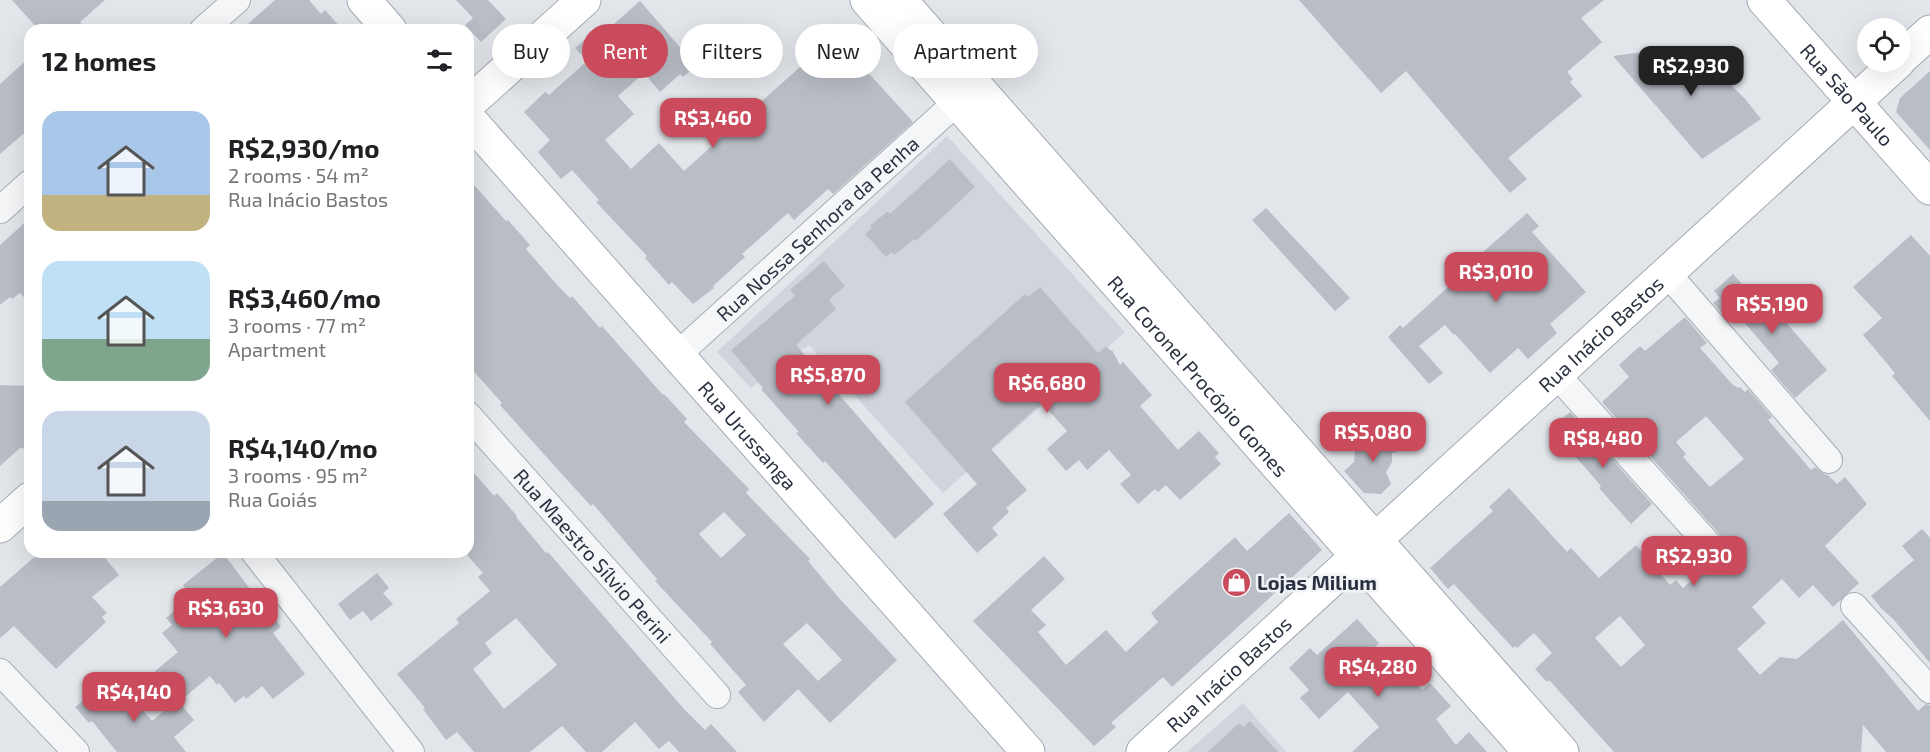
<!DOCTYPE html>
<meta charset="utf-8">
<style>
:root{--surface:#fff;--page:#f6f6f6;--text:#202124;--muted:#757577;--accent:#ca4b5c}
body{margin:0;font-family:"Exo 2",sans-serif;background:var(--page);color:var(--text);height:100vh;display:flex;flex-direction:column;font-size:22px;white-space:nowrap}
*{box-sizing:border-box;margin:0}
p{font-size:20px;color:var(--muted)}
.icon{flex:none;width:33px;height:33px;fill:none;stroke:currentColor;stroke-width:2;stroke-linecap:round;stroke-linejoin:round}
.map{position:relative;flex:1;overflow:hidden}
.drawer{position:absolute;left:24px;top:24px;width:450px;height:534px;display:flex;flex-direction:column;background:var(--surface);border-radius:18px;box-shadow:0 6px 24px #0002}
.drawer>*{flex:none}
.hud{position:absolute;left:492px;top:24px;width:570px;height:54px;display:flex;gap:12px}
.buttons{position:absolute;left:1857px;top:18px;display:grid;gap:12px}
.buttons a{display:grid;place-items:center;width:54px;height:54px;border-radius:50%;background:var(--surface);box-shadow:0 6px 24px #0002;font-size:30px}
.price{position:absolute;translate:-50% -51px;padding:0 14px;border-radius:12px;background:var(--accent);color:#fff;font-size:20px;line-height:39px;filter:drop-shadow(0 2px 3px #0008)}
.price::after{content:'';position:absolute;left:50%;top:36px;width:18px;height:14px;margin-left:-9px;background:inherit;clip-path:polygon(0 0,100% 0,50% 100%)}
.price.selected{background:#222;color:#fff}
ul{padding:0;list-style:none}
li{display:flex;align-items:center;gap:18px;height:150px;padding:0 18px}
li span{display:grid;place-items:center;flex:none;width:168px;height:120px;border-radius:18px;color:#555}
li>.icon{margin-inline-start:auto}
span .icon{width:72px;height:72px;fill:#fffc;stroke-width:1}
li b{font-size:26px}
h2{display:flex;justify-content:space-between;align-items:center;height:72px;padding:0 18px;font-size:26px}
.tag{padding:0 21px;border-radius:27px;background:var(--surface);box-shadow:0 6px 24px #0002;font-size:21px;line-height:54px}
.tag.selected{background:var(--accent);color:#fff}
.map>svg:first-child{display:block}
</style>
<div class="map">
<svg width="1930" height="752" viewBox="0 0 1930 752">
<rect width="100%" height="100%" fill="#e2e5ea"/>
<g fill="#d0d4dc">
<path d="M947,136L1125,332L943,493L809,345L751,388L717,352Z"/>
<path d="M1243,703L1286,752H1187Z"/>
</g>
<g fill="#b9bec6" fill-rule="evenodd">
<path d="M12,0H105L80,22L88,30H39Z"/>
<path d="M275,0H309L321,14L325,10L343,30H241Z"/>
<path d="M456,0H488L506,19L481,42L465,25L473,18Z"/>
<path d="M1299,0H1604L1581,18L1602,42L1567,72L1573,79L1570,82L1582,96L1508,158L1527,179L1510,193L1406,71L1381,93Z"/>
<path d="M640,1L696,66L683,77L680,74L660,92L644,73L618,96L634,114L605,140L631,169L659,143L684,171L840,31L868,63L863,67L913,122L833,194L828,189L794,220L788,213L742,254L745,257L713,286L714,288L693,304L672,282L669,285L645,258L647,256L596,202L599,200L572,170L561,179L538,152L550,140L524,112L545,92L549,95L587,61L575,48L602,24L607,30Z"/>
<path d="M1696,50L1745,99L1761,119L1702,159L1613,56L1651,51Z"/>
<path d="M30,57V128L0,154V84Z"/>
<path d="M1930,71V150L1896,112L1900,98Z"/>
<path d="M950,159L975,187L916,241L914,239L894,255L892,252L886,257L865,234L872,228L870,226L888,211L890,214Z"/>
<path d="M468,178L506,221L508,220L530,245L526,249L558,286L570,298L572,296L600,328L602,326L663,395L664,394L687,419L684,422L749,489L746,493L810,559L808,561L839,598L897,660L830,723L798,689L764,722L738,692L746,685L710,644L712,642L655,581L657,579L593,504L591,506L559,471L500,405L502,403L468,365ZM724,512L746,535L721,558L699,534ZM807,623L842,660L818,681L783,644Z"/>
<path d="M1266,208L1350,298L1335,311L1252,220Z"/>
<path d="M1527,213L1539,226L1532,232L1586,292L1550,324L1557,333L1528,359L1518,348L1490,373L1455,334L1454,335L1445,325L1419,346L1443,373L1429,384L1388,337L1400,325L1403,328L1457,279L1455,277Z"/>
<path d="M30,218V304L20,293L12,299L10,297L0,305V245Z"/>
<path d="M1911,235L1930,256V421L1892,376L1895,373L1863,335L1882,318L1853,287Z"/>
<path d="M824,261L845,286L829,300L836,309L796,345L934,504L895,539L825,461L823,463L796,433L799,432L761,389L763,388L731,350L795,296L790,290Z"/>
<path d="M1733,274L1759,303L1768,295L1788,317L1784,320L1827,370L1795,398L1771,370L1779,363L1733,309L1725,317L1713,303L1720,298L1714,291Z"/>
<path d="M1040,287L1098,353L1106,346L1111,351L1112,350L1120,365L1123,362L1152,395L1140,406L1178,450L1199,431L1219,453L1215,457L1221,464L1180,500L1166,485L1158,492L1155,489L1138,504L1120,484L1131,475L1109,450L1087,470L1079,460L1066,471L1047,449L1067,431L1042,403L991,449L1027,490L1006,508L1009,512L992,528L998,535L977,553L943,514L977,484L905,402L1025,294L1028,297Z"/>
<path d="M1685,317L1707,343L1700,348L1732,384L1738,388L1740,387L1745,392L1748,389L1772,417L1768,420L1811,470L1815,467L1824,474L1828,475L1837,484L1845,477L1867,504L1825,546L1859,583L1833,607L1813,585L1799,598L1782,579L1752,607L1766,623L1737,649L1760,675L1780,657L1797,659L1843,620L1918,711L1926,704L1930,705V752H1886L1863,725L1861,752H1614L1549,680L1547,682L1535,669L1552,653L1534,633L1517,648L1515,646L1513,648L1454,584L1448,589L1430,568L1493,511L1489,507L1509,488L1567,552L1571,548L1599,578L1636,545L1670,585L1676,580L1683,588L1708,566L1714,569L1720,570L1728,566L1732,560L1733,553L1729,545L1602,402L1629,377L1619,365L1640,346L1645,351ZM1706,416L1744,459L1710,487L1683,457L1686,454L1676,442ZM1620,616L1645,645L1621,667L1595,638Z"/>
<path d="M0,385L30,386V449L20,448L0,466Z"/>
<path d="M1570,412L1652,504L1631,524L1599,488L1601,486L1555,433L1562,427L1558,422Z"/>
<path d="M1368,430L1382,431L1393,438L1399,451L1392,453V462L1386,472L1391,484L1381,494L1364,493L1344,471L1354,462L1355,450L1360,441L1370,437Z"/>
<path d="M468,466L494,496L497,493L517,516L516,517L546,553L548,552L575,583L684,709L705,730L711,724L737,752H679L669,741L659,749L635,722L602,752H586L562,726L530,752H474L457,732L446,740L423,709L425,708L397,674L459,623L456,619L490,591L478,577L483,573L468,556ZM516,618L557,665L504,709L473,669L492,653L485,643Z"/>
<path d="M1289,513L1322,550L1172,687L1163,677L1111,723L1116,727L1094,746L973,621L1044,556L1065,579L1031,610L1046,625L1038,632L1066,665L1106,630L1126,652L1158,622L1151,613L1235,537L1247,551Z"/>
<path d="M1922,529L1930,538V663L1894,620L1881,608L1871,596L1914,560L1902,546Z"/>
<path d="M40,552H100L119,575L92,597L107,613L102,617L106,622L56,669L14,626L0,638V587Z"/>
<path d="M223,553L259,601L261,599L281,627L273,633L305,674L273,699L262,686L246,699L244,696L235,703L219,683L217,685L210,676L180,701L155,671L178,652L162,633L172,625L166,618L192,596L183,585Z"/>
<path d="M377,573L389,588L383,593L393,604L371,621L363,611L350,620L338,604Z"/>
<path d="M1357,619L1379,643L1355,665L1377,689L1402,667L1422,690L1430,683L1451,706L1436,719L1456,745L1469,732L1487,752H1352L1379,727L1348,692L1319,719L1300,698L1309,690L1289,668L1310,648L1317,655Z"/>
<path d="M114,686L120,692L124,688L152,721L177,700L194,720L174,737L186,752H117L92,721L89,723L75,707L96,690L101,697Z"/>
<path d="M1250,721L1278,752H1208L1239,723L1243,727Z"/>
</g>
<g fill="none" stroke-linecap="round" stroke-linejoin="round">
<defs>
<g id="minor">
<path d="M203,30L237,0"/>
<path d="M0,210L30,183"/>
<path d="M1667,273L1829,460"/>
<path id="s1" d="M677,355L957,102"/>
<path d="M1556,374L1718,555"/>
<path id="s2" d="M468,415L717,695"/>
<path d="M254,552L411,752"/>
<path d="M1854,606L1930,690"/>
<path d="M0,672L76,752"/>
</g>
<g id="secondary">
<path d="M468,104L584,0"/>
<path d="M0,526L30,499"/>
</g>
<g id="primary">
<path d="M364,0L390,30"/>
<path id="s3" d="M867,0L1530,752"/>
<path d="M900,0L1562,752"/>
<path id="s4" d="M1764,0L1930,188"/>
<path d="M1900,59L1930,32"/>
<path id="s5" d="M468,118L1028,752"/>
<path id="s6" d="M1143,752L1898,62"/>
</g>
</defs>
<use href="#minor" stroke="#a7acb4" stroke-width="28"/>
<use href="#secondary" stroke="#a7acb4" stroke-width="35"/>
<use href="#primary" stroke="#a1a9b5" stroke-width="35"/>
<use href="#minor" stroke="#f4f6f8" stroke-width="26"/>
<use href="#secondary" stroke="#fff" stroke-width="33"/>
<use href="#primary" stroke="#fff" stroke-width="33"/>
</g>
<defs>
<symbol id="shop-disc" viewBox="-11 -11 22 22"><circle r="9.5" fill="#ca4b5c" stroke="#f1f4f7"/><path d="M-5-2.5h2.3a2.7 3.5 0 0 1 5.4 0H5L5.5 6h-11ZM-1.5-2.5h3a1.5 2.3 0 0 0-3 0Z" fill="#fff"/></symbol>
</defs>
<g fill-rule="evenodd">
<use href="#shop-disc" x="1220" y="566" width="33" height="33"/>
</g>
<g text-anchor="middle" dominant-baseline="central" stroke-width="5" stroke-linejoin="round" paint-order="stroke">
<g font-size="20" fill="#2a3241" stroke="#f1f4f7">
<text stroke="none"><textPath href="#s4" startOffset="126">Rua São Paulo</textPath></text>
<text stroke="none"><textPath href="#s1" startOffset="189">Rua Nossa Senhora da Penha</textPath></text>
<text stroke="none"><textPath href="#s6" startOffset="620">Rua Inácio Bastos</textPath></text>
<text stroke="none"><textPath href="#s3" startOffset="501">Rua Coronel Procópio Gomes</textPath></text>
<text stroke="none"><textPath href="#s5" startOffset="423">Rua Urussanga</textPath></text>
<text stroke="none"><textPath href="#s2" startOffset="188">Rua Maestro Sílvio Perini</textPath></text>
<text stroke="none"><textPath href="#s6" startOffset="116">Rua Inácio Bastos</textPath></text>
</g>
<g font-size="20" font-weight="bold" fill="#2a3241" stroke="#f1f4f7" text-anchor="start">
<text x="1257" y="582">Lojas Milium</text>
</g>
</g>
</svg>
<div class="buttons">
<a><svg class="icon" aria-label="locate" viewBox="0 0 24 24"><circle cx="12" cy="12" r="6"/><path d="M12 2v4M12 18v4M2 12h4M18 12h4"/></svg></a>
</div>
<b class="price selected" style="left:1691px;top:97px">R$2,930</b>
<b class="price" style="left:713px;top:149px">R$3,460</b>
<b class="price" style="left:1496px;top:303px">R$3,010</b>
<b class="price" style="left:1772px;top:335px">R$5,190</b>
<b class="price" style="left:828px;top:406px">R$5,870</b>
<b class="price" style="left:1047px;top:414px">R$6,680</b>
<b class="price" style="left:1373px;top:463px">R$5,080</b>
<b class="price" style="left:1603px;top:469px">R$8,480</b>
<b class="price" style="left:1694px;top:587px">R$2,930</b>
<b class="price" style="left:226px;top:639px">R$3,630</b>
<b class="price" style="left:1378px;top:698px">R$4,280</b>
<b class="price" style="left:134px;top:723px">R$4,140</b>
<div class="hud">
<a class="tag">Buy</a>
<a class="tag selected">Rent</a>
<a class="tag">Filters</a>
<a class="tag">New</a>
<a class="tag">Apartment</a>
</div>
<section class="drawer">
<h2>12 homes<svg class="icon" aria-label="filters" viewBox="0 0 24 24"><path d="M4 7h16M4 17h16"/><circle cx="9" cy="7" r="2"/><circle cx="15" cy="17" r="2"/></svg></h2>
<ul>
<li><span style="background:linear-gradient(#a9c7e8 70%,#c2b280 0)"><svg class="icon" aria-label="home" viewBox="0 0 24 24"><path d="M3 11l9-7 9 7M6 9v11h12V9"/></svg></span><div><b>R$2,930/mo</b><p>2 rooms · 54 m²</p><p>Rua Inácio Bastos</p></div></li>
<li><span style="background:linear-gradient(#bfe0f5 65%,#7fa58c 0)"><svg class="icon" aria-label="home" viewBox="0 0 24 24"><path d="M3 11l9-7 9 7M6 9v11h12V9"/></svg></span><div><b>R$3,460/mo</b><p>3 rooms · 77 m²</p><p>Apartment</p></div></li>
<li><span style="background:linear-gradient(#c9d6e8 75%,#9aa5b1 0)"><svg class="icon" aria-label="home" viewBox="0 0 24 24"><path d="M3 11l9-7 9 7M6 9v11h12V9"/></svg></span><div><b>R$4,140/mo</b><p>3 rooms · 95 m²</p><p>Rua Goiás</p></div></li>
</ul>
</section>
</div>
